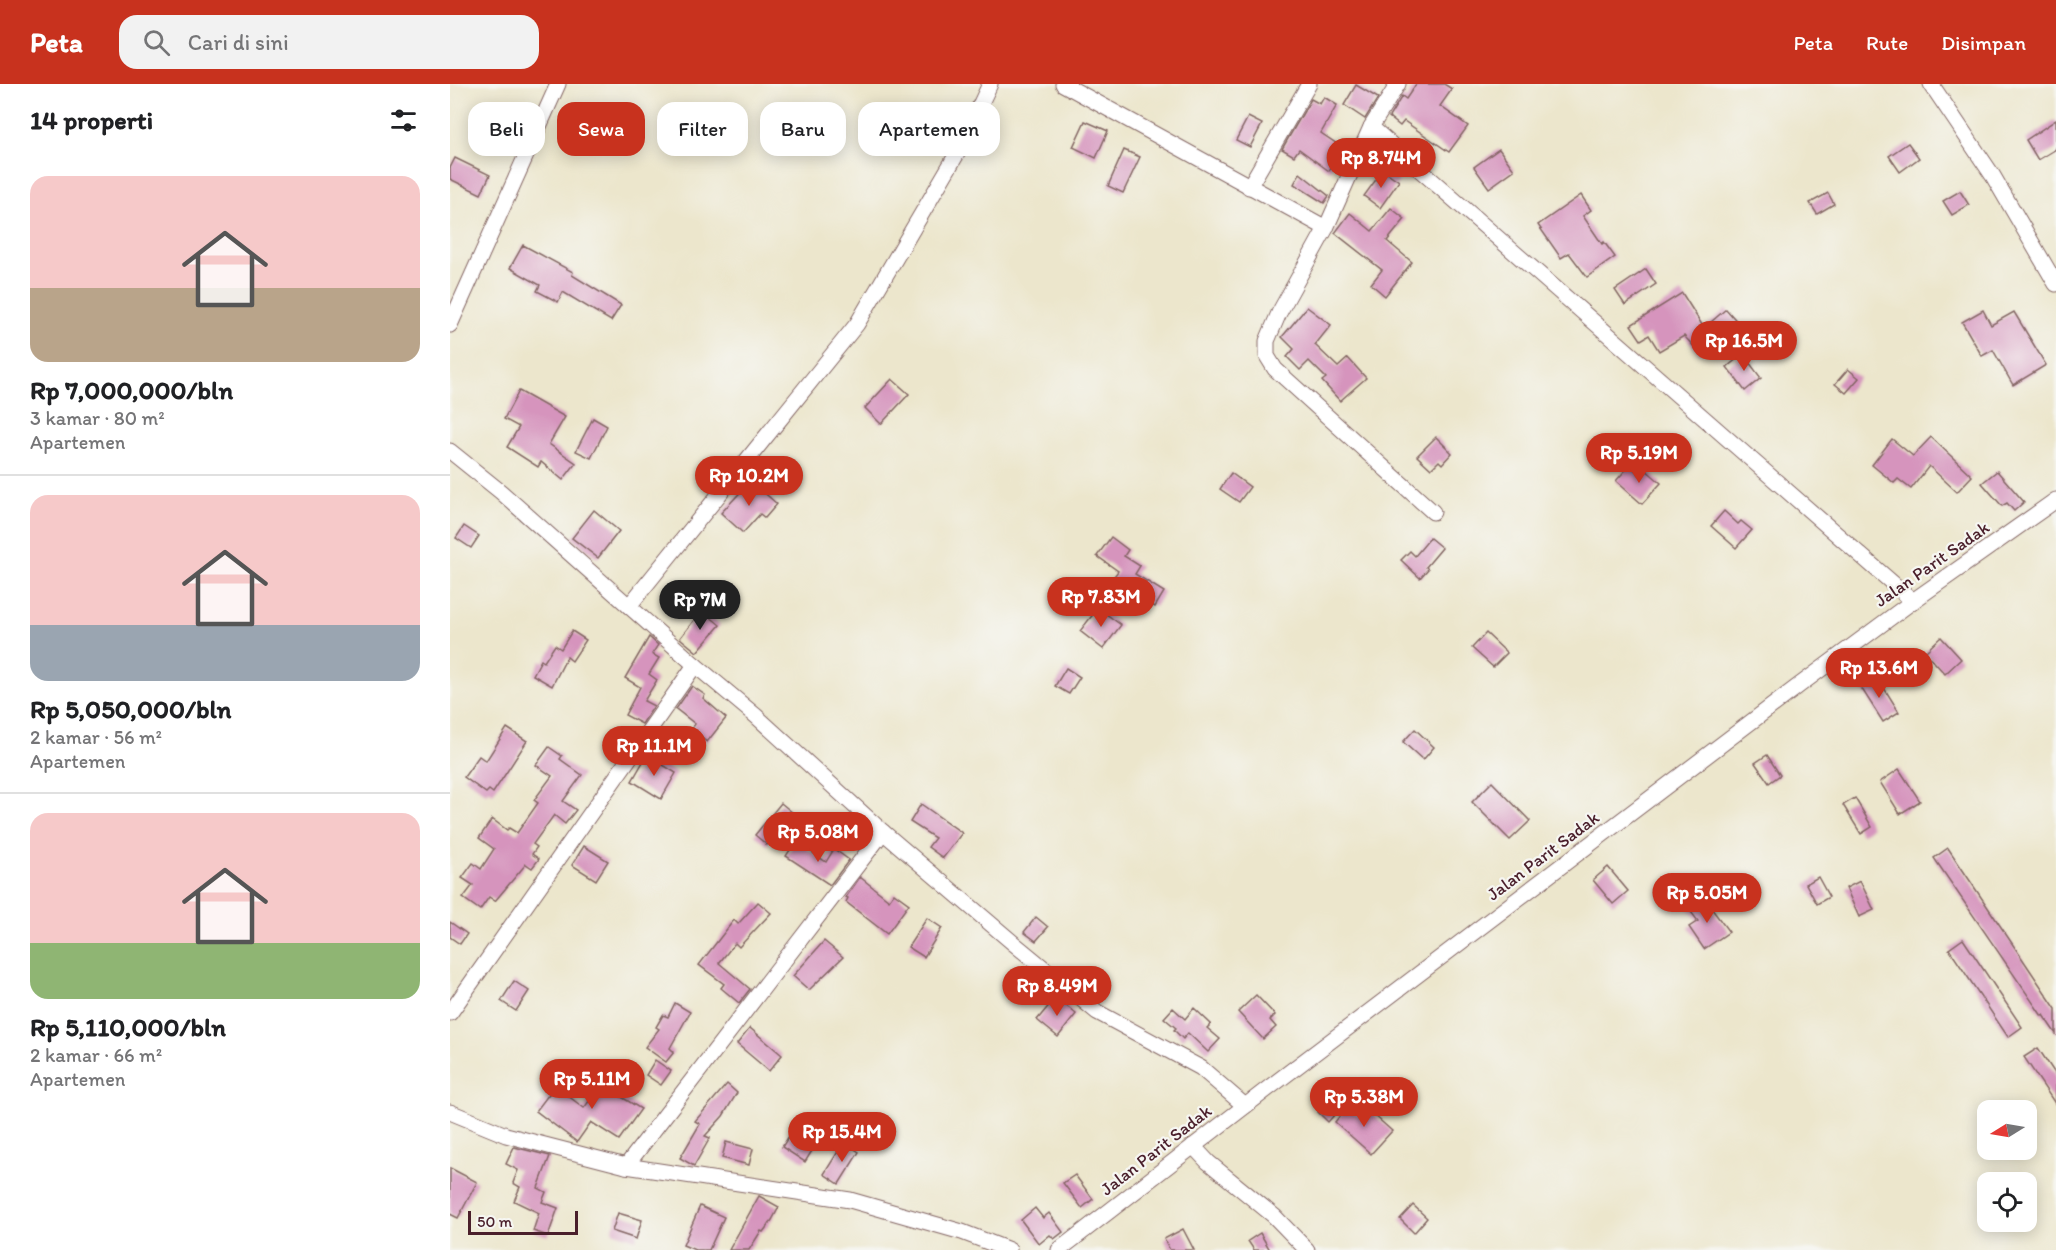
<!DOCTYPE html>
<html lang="id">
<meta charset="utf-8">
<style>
:root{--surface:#fff;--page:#f2f2f2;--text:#202124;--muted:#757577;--line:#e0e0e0;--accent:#c8321e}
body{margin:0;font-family:Itim,sans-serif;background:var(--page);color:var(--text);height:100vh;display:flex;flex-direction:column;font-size:22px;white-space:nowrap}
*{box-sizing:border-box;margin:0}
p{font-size:20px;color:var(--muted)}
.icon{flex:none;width:33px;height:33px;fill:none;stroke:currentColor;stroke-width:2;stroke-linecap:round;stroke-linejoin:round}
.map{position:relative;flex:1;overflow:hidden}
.side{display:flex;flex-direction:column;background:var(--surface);width:450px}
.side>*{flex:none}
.top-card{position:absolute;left:18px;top:18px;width:570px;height:54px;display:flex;gap:12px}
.needle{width:39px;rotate:259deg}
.fabs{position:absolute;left:1527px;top:1016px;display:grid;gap:12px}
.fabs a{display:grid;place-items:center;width:60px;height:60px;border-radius:12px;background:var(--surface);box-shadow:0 3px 15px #0003;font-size:30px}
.scale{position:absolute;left:18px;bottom:15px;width:110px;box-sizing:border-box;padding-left:6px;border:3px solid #4a1f2b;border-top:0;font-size:16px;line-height:21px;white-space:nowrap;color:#4a1f2b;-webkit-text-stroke:4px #f6f6f2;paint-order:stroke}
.price{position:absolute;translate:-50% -51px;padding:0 14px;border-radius:21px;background:var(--accent);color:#fff;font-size:20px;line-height:39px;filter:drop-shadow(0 2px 3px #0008)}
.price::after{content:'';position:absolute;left:50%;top:36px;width:18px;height:14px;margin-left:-9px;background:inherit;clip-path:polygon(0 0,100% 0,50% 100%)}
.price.selected{background:#222;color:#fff}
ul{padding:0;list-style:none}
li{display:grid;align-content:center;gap:12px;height:318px;padding:0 30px}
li+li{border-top:2px solid var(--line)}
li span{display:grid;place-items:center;height:186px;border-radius:18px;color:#555}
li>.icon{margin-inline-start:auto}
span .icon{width:108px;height:108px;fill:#fffc;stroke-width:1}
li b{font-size:26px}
h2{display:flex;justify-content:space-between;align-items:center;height:72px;padding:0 30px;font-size:26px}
.tag{padding:0 21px;border-radius:18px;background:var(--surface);box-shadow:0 3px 15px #0003;font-size:21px;line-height:54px}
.tag.selected{background:var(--accent);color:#fff}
header{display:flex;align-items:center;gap:36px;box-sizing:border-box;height:84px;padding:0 30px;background:var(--accent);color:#fff}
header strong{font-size:28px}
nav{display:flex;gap:33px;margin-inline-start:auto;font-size:21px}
.search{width:420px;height:54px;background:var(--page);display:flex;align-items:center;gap:15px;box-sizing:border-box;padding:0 21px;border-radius:18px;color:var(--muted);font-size:22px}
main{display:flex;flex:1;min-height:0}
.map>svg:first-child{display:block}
</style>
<header>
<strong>Peta</strong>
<div class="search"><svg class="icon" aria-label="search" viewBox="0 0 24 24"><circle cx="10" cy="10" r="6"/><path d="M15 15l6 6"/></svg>Cari di sini</div>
<nav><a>Peta</a><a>Rute</a><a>Disimpan</a></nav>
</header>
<main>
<section class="side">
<h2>14 properti<svg class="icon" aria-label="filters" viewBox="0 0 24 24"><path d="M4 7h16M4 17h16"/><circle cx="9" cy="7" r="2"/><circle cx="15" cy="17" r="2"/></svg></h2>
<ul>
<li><span style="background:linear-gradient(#f6c9c9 60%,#b9a48a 0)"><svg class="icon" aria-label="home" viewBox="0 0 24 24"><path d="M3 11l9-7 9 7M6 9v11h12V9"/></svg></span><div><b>Rp 7,000,000/bln</b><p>3 kamar · 80 m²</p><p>Apartemen</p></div></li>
<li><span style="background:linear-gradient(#f6c9c9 70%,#9aa5b1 0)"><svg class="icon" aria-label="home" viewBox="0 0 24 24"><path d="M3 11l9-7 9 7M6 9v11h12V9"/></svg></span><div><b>Rp 5,050,000/bln</b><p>2 kamar · 56 m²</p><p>Apartemen</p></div></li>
<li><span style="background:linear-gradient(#f6c9c9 70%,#8fb573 0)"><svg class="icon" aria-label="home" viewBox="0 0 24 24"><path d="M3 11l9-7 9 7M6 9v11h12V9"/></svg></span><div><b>Rp 5,110,000/bln</b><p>2 kamar · 66 m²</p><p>Apartemen</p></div></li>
</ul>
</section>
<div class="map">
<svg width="1606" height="1166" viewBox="0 0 1606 1166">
<rect width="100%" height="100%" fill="#f6f6f2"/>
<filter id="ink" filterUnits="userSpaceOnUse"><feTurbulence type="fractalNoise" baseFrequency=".0167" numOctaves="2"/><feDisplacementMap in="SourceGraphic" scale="12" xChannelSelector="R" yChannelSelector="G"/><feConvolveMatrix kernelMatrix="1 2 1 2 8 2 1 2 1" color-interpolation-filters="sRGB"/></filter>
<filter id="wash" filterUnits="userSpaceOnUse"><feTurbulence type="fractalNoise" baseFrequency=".008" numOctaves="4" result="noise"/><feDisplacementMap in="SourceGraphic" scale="24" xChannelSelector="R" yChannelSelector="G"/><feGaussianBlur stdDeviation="1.35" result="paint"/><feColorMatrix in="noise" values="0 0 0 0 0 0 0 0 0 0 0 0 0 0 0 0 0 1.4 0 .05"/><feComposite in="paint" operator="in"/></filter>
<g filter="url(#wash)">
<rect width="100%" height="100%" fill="#ece6cc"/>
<g id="blocks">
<g fill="#d694bd">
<path d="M966,0H994L1002,5L990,22L1018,42L999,68L954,37L950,42L939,33L952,12L956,15Z"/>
<path d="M906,1L928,14L915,35L894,21Z"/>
<path d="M874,13L887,21L871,49L893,64L879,87L849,65L844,72L832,65L861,15L870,20Z"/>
<path d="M457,31L480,44L469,65L445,51Z"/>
<path d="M798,33L812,40L800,63L786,56Z"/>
<path d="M124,36L149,55L140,67L115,48Z"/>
<path d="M1606,36V65L1588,76L1576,56Z"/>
<path d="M635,37L658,47L646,74L623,63Z"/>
<path d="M1458,59L1469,74L1450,88L1439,72Z"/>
<path d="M1049,65L1064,86L1039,104L1024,83Z"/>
<path d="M674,66L690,73L673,109L658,102Z"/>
<path d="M5,74L40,91L31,110L0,95V84Z"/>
<path d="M933,86L949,97L930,124L914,112Z"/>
<path d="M850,89L879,112L874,119L844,100Z"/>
<path d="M1510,107L1519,121L1502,131L1493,117Z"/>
<path d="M1378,109L1384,120L1367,130L1360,119Z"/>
<path d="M1131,111L1141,126L1133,132L1152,160L1154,158L1165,173L1137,193L1119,169L1111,174L1088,141Z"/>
<path d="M941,124L955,135L937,157L962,178L935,212L921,200L932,186L885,149L900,129L922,147Z"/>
<path d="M73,161L123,188L122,191L171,221L161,237L113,208L108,218L87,207L90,201L60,184Z"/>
<path d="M1196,185L1206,200L1175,221L1165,206Z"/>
<path d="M1232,209L1254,244L1276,225L1291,242L1269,262L1264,256L1250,269L1234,252L1209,267L1199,251L1191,256L1181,241Z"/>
<path d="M857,223L881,241L865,261L888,283L898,274L916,294L890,317L872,297L876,294L859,277L850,286L837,273L844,265L832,253Z"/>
<path d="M1533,226L1541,241L1564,228L1596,281L1563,301L1543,266L1532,272L1512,238Z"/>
<path d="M1293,270L1311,294L1295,307L1277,283Z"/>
<path d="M1398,285L1409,294L1396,309L1385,300Z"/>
<path d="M442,295L459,310L431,340L415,324Z"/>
<path d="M69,307L115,333L99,360L126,379L113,396L91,378L88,383L57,363L69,343L54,335Z"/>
<path d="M143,334L157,342L141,374L126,367Z"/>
<path d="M986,353L1002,369L992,380L989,377L981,385L967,372Z"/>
<path d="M1481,353L1522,392L1507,408L1479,382L1461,405L1448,395L1444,399L1422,381L1442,355L1463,372Z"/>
<path d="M1180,381L1190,391L1195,385L1211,399L1192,420L1166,397Z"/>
<path d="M1547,387L1574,418L1564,427L1557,419L1552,422L1532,399Z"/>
<path d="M781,389L800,403L789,418L770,405Z"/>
<path d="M301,397L327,420L315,434L310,430L293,449L271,429Z"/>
<path d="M144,426L169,447L148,474L122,454Z"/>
<path d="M1274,427L1288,440L1291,437L1302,446L1286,464L1261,442Z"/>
<path d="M14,442L29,452L21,464L6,454Z"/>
<path d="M661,453L678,466L674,472L690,482L685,490L714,508L705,523L675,505L673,508L659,499L668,487L647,472Z"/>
<path d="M980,454L992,464L976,483L978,485L970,494L951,476L960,467L965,472Z"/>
<path d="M648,524L671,541L653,565L630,547Z"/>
<path d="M252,526L270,541L247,568L230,554Z"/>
<path d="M122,547L136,556L122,577L117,573L102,602L83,591L91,576L94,578L105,561L111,565Z"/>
<path d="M1036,549L1057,569L1043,583L1022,564Z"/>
<path d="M199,553L208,561L202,570L209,574L199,590L207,596L194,617L204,622L192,640L175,631L190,603L175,594Z"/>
<path d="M1491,553L1511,575L1495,590L1475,568Z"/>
<path d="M616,584L630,593L619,610L605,602Z"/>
<path d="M1426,591L1449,628L1433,638L1410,602Z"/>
<path d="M242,602L255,611L253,614L276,634L257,658L241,646L245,640L226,625Z"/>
<path d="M57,644L77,657L43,709L39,706L36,709L14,693L29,672L36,677Z"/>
<path d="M965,645L984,663L973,676L953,658Z"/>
<path d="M99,663L112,672L110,675L132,691L113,717L126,726L115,740L104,731L83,760L87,763L82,770L89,775L82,784L76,780L45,817L39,813L30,826L13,814L23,801L12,794L23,779L31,785L44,765L29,754L42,735L57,746L59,744L67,749L88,719L84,716L102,692L86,681Z"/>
<path d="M197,671L226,689L211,715L182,697Z"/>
<path d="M1317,671L1330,691L1319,699L1305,679Z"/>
<path d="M1449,685L1470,717L1450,730L1430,698Z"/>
<path d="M1042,698L1080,737L1060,756L1022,718Z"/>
<path d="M1405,714L1422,743L1411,750L1393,721Z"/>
<path d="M331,719L343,729L317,761L305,751Z"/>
<path d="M471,720L512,749L493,774L478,763L485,754L460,738Z"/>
<path d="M346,757L376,778L384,765L399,776L380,801L336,772Z"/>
<path d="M134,762L158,777L146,796L122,781Z"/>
<path d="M1498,764L1606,925V950L1593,931L1592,932L1484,774Z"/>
<path d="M1158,783L1178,807L1163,820L1143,796Z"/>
<path d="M410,793L439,816L444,809L459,820L437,850L396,818L398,814L396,813Z"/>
<path d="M1368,793L1379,813L1367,820L1356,800Z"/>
<path d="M1410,797L1424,826L1409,833L1396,804Z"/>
<path d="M1253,813L1279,848L1254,865L1239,843L1248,837L1238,824Z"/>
<path d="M308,818L321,829L289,863L285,859L269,879L300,905L289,919L271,904L274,900L249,881L284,836L288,840Z"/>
<path d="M586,833L598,843L586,857L574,848Z"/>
<path d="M477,834L492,844L474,873L458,863Z"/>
<path d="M0,838L17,850L10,860L0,853Z"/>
<path d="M1513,855L1572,943L1558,953L1499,865Z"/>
<path d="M374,857L393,873L359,906L343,892Z"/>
<path d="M64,897L79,907L66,927L51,917Z"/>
<path d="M806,911L825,931L820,936L826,943L813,955L788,928Z"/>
<path d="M606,913L626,930L608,953L587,936Z"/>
<path d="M225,919L240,928L220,964L224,968L216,978L195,963L209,945L206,943L213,931L218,933Z"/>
<path d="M723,924L735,935L744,924L761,940L757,944L770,955L758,968L738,949L733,955L724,946L726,944L714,934Z"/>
<path d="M300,944L332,971L319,987L287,960Z"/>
<path d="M1588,964L1606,991V1021L1574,973Z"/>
<path d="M205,976L221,987L211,1001L196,991Z"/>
<path d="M165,983L178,992L165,1009L191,1025L169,1056L141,1038L127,1058L86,1027L105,1002L134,1024Z"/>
<path d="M277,1000L287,1009L273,1032L255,1052L260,1054L244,1082L230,1074L250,1040L245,1037Z"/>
<path d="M877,1019L887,1028L878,1038L868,1028Z"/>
<path d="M897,1023L908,1032L915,1023L942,1047L921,1070L885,1038Z"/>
<path d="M347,1039L370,1054L355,1078L332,1063Z"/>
<path d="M276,1058L303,1065L299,1081L272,1074Z"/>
<path d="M394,1058L409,1068L389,1100L374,1090Z"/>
<path d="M64,1063L100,1072L88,1104L96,1108L92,1118L108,1124L98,1152L83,1147L89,1129L64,1117L70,1103L63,1099L68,1086L56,1080Z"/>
<path d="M0,1084L27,1098L8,1134L0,1130Z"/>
<path d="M625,1091L643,1115L632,1124L613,1099Z"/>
<path d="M309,1112L329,1123L322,1136L313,1148L311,1147L299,1166H279Z"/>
<path d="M963,1121L977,1134L964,1149L950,1135Z"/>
<path d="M250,1122L274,1133L259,1166H245L233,1161Z"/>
<path d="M585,1124L593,1134L599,1129L613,1148L604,1155L600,1151L589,1160L571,1136Z"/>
<path d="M168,1129L192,1136L186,1155L162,1147Z"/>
<path d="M733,1145L744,1166H720L714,1155Z"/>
<path d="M810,1149L820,1166H804L798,1157Z"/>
</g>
</g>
</g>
<g filter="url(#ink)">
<use href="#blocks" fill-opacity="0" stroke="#836563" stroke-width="1.5"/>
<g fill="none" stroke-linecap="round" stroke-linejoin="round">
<defs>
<g id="street">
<path d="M613,0L876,144"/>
<path d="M948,0L921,43L876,144L829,229L817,257V272L825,285L983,428"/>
<path d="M1481,0L1543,92L1606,200"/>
<path d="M921,43L1463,517"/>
<path d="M799,103L859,0"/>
<path d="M0,241L108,0"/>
<path d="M0,367L51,408L245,581L306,632L433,748L562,858L647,928L751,984L795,1022"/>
<path d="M179,522L407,240L508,68L540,0"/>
<path d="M0,929L245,581"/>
<path d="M0,1028L56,1051L176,1082L400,1116L512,1148L559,1166"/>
<path d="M743,1062L758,1078L824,1132L857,1166"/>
<path d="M176,1082L433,748"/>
<path d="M609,1166L816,1006L1351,600L1463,517L1606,416"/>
</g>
</defs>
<use href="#street" stroke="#836563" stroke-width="17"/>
<use href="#street" stroke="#fff" stroke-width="15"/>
</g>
</g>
<g text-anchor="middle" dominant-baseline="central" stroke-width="4.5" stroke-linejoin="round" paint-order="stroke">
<g font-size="18" fill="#4a1f2b" stroke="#f6f6f2">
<text transform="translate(1482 480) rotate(-35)">Jalan Parit Sadak</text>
<text transform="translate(1093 772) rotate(-37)">Jalan Parit Sadak</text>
<text transform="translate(706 1066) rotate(-38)">Jalan Parit Sadak</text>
</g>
</g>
</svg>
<div class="fabs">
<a><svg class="needle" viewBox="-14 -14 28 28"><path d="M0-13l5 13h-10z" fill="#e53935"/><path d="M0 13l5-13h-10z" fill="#757577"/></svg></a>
<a><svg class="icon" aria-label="locate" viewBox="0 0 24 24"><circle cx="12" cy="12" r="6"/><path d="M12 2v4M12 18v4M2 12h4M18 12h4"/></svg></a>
</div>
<div class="scale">50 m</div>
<b class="price" style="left:931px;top:105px">Rp 8.74M</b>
<b class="price" style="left:1294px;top:288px">Rp 16.5M</b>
<b class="price" style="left:1189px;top:400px">Rp 5.19M</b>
<b class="price" style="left:299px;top:423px">Rp 10.2M</b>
<b class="price" style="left:651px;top:544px">Rp 7.83M</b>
<b class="price selected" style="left:250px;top:547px">Rp 7M</b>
<b class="price" style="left:1429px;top:615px">Rp 13.6M</b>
<b class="price" style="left:204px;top:693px">Rp 11.1M</b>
<b class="price" style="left:368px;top:779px">Rp 5.08M</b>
<b class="price" style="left:1257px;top:840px">Rp 5.05M</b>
<b class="price" style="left:607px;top:933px">Rp 8.49M</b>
<b class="price" style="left:142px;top:1026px">Rp 5.11M</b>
<b class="price" style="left:914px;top:1044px">Rp 5.38M</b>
<b class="price" style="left:392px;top:1079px">Rp 15.4M</b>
<div class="top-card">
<a class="tag">Beli</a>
<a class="tag selected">Sewa</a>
<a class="tag">Filter</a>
<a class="tag">Baru</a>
<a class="tag">Apartemen</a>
</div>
</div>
</main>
